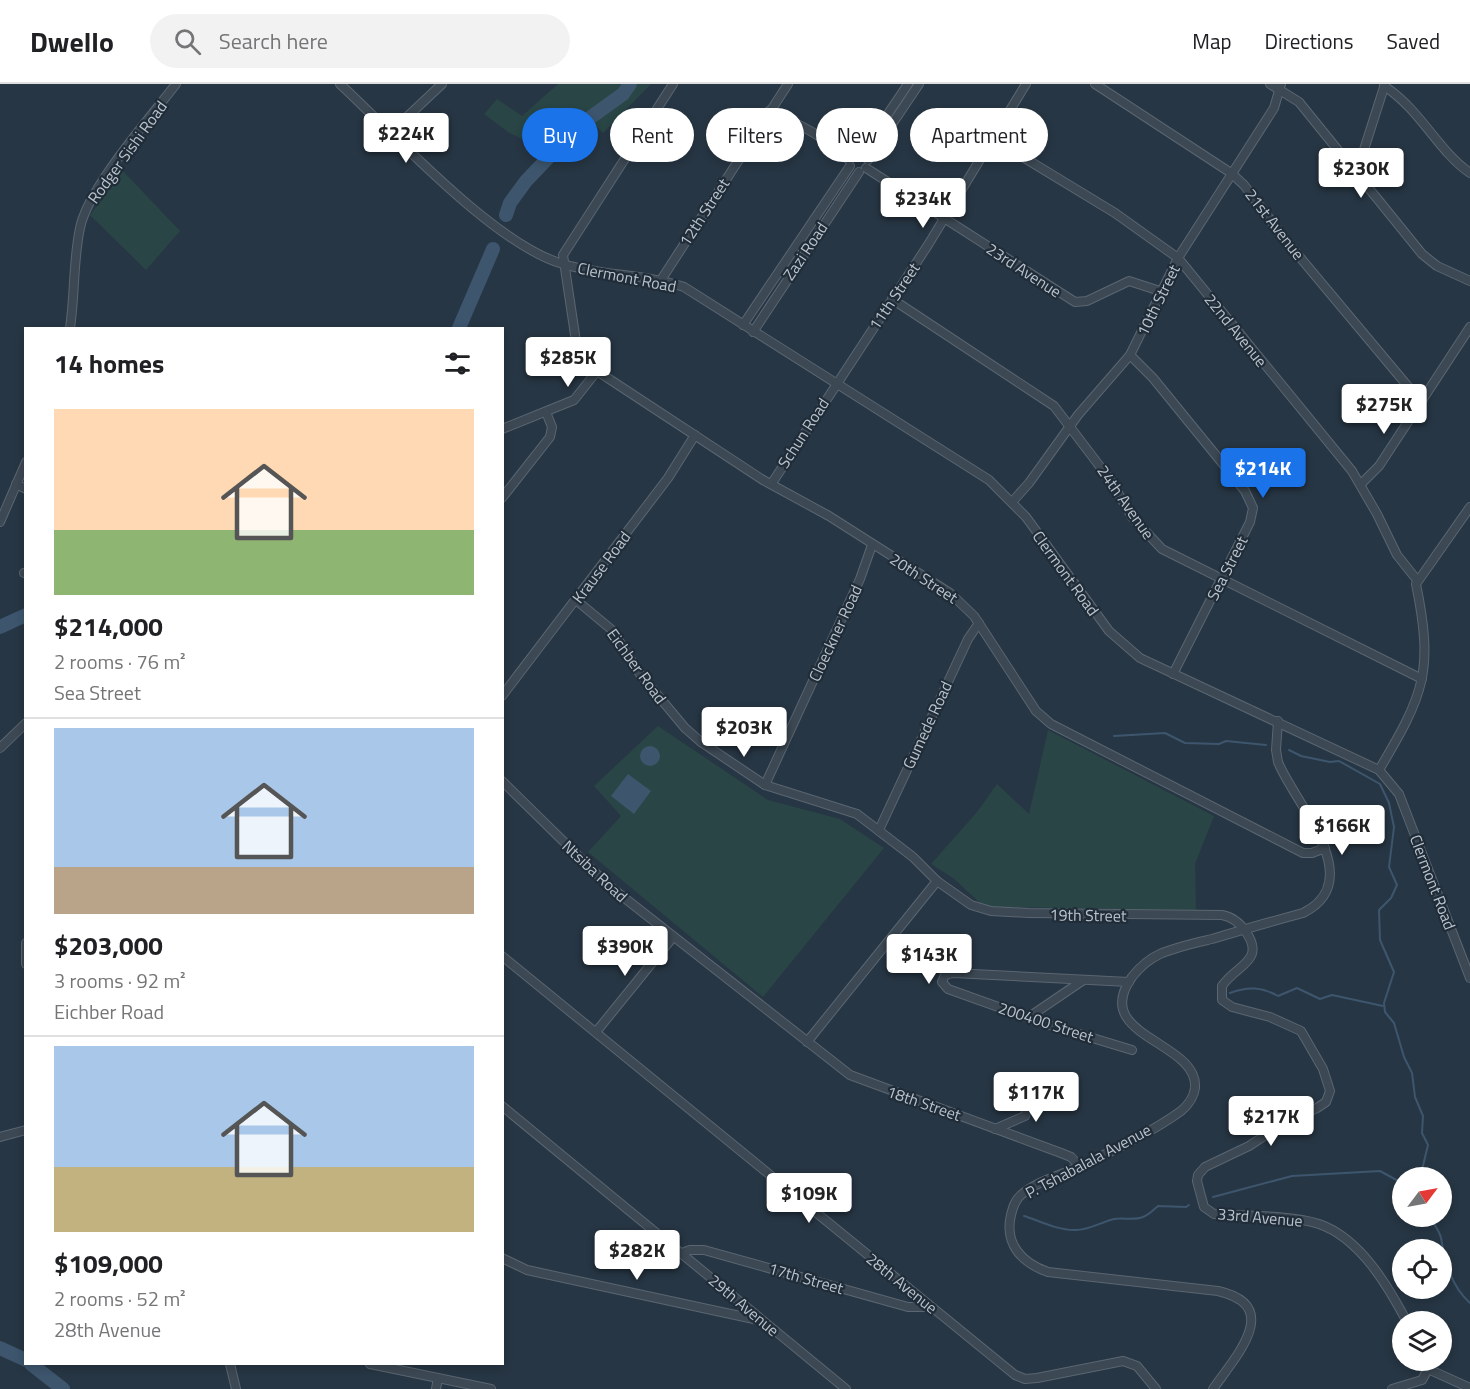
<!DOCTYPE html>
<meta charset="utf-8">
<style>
:root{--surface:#fff;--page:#f2f2f2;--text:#202124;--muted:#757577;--line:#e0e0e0;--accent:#1a73e8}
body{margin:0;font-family:"Titillium Web",sans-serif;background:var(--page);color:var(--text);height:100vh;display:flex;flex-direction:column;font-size:22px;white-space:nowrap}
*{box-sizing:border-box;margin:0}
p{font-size:20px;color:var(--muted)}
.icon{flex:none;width:33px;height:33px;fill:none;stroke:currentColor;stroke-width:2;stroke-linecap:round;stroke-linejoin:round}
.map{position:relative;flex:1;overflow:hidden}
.details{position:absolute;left:24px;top:243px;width:480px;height:1038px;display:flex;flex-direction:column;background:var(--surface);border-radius:0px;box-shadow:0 3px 9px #0003}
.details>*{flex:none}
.top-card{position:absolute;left:522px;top:24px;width:570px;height:54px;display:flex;gap:12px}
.needle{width:39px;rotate:58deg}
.buttons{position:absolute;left:1392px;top:1083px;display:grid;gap:12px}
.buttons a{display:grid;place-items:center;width:60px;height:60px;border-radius:50%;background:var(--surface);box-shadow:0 3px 9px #0003;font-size:30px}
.price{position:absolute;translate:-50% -51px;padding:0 14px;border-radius:6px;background:#fff;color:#222;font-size:20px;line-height:39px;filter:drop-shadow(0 2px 3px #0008)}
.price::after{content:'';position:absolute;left:50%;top:36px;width:18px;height:14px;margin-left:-9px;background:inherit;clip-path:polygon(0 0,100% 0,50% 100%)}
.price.active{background:var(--accent);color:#fff}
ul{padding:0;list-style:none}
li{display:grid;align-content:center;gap:12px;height:318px;padding:0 30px}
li+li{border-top:2px solid var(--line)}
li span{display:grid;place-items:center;height:186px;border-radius:0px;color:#555}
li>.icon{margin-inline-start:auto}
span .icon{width:108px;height:108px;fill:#fffc;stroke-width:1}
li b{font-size:26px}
h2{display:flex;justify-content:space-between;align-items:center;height:72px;padding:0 30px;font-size:26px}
.tag{padding:0 21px;border-radius:27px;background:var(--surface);box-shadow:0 3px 9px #0003;font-size:21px;line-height:54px}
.tag.active{background:var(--accent);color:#fff}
header{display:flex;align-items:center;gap:36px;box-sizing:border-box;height:84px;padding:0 30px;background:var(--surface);border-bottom:2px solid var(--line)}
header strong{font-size:28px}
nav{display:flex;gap:33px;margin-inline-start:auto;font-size:21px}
.search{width:420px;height:54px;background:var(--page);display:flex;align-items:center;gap:15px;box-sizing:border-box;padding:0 21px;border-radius:33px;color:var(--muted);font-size:22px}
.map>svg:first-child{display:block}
</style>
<header>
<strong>Dwello</strong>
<div class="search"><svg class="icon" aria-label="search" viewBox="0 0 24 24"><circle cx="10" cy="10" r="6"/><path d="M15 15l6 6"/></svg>Search here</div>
<nav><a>Map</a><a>Directions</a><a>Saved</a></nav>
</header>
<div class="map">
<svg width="1470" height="1305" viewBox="0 0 1470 1305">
<rect width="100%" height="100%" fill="#273644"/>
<g fill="#294545">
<path d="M558,0H651L603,49L595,41L572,57L555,72L508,48L484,30L497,15L522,32Z"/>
<path d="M123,87L180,147L146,186L90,131Z"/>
<path d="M658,642L768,716L840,735L884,764L763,913L588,768L621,732L594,702Z"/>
<path d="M1048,646L1214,732L1195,780L1196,826L991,823L981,820L953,794L931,780L977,728L997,700L1029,730Z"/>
</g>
<g fill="#3d566d">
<circle cx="650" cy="672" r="10"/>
<path d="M628,690L651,707L634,730L611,712Z"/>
</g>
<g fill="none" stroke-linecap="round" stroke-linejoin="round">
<g stroke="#3d566d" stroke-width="2">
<path d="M1114,652L1165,649L1185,659L1219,660L1226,657L1266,661"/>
<path d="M1289,666L1301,672L1330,678L1339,677L1380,700L1389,719L1394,743L1389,783L1397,801L1391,814L1379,826L1380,856L1394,888L1384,919L1385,928L1394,939L1404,973L1412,989L1415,1013L1423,1032L1422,1049L1428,1061L1420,1094"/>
<path d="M1230,909C1248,902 1262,903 1278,912L1297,904L1320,915L1332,911L1383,922"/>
<path d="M1213,1113L1292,1092L1380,1087L1402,1099"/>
<path d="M1024,1132C1040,1137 1057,1146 1074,1146C1088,1147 1101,1138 1114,1135C1124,1133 1133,1137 1143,1133C1149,1131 1153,1126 1158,1122L1186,1123L1189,1121"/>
<path d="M1430,1132C1433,1140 1440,1147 1441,1154C1445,1178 1451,1202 1470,1219"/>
</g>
<g stroke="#3d566d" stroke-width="14">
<path d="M506,131L510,119L526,97L548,74L555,59L623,10L630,0"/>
<path d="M459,244L493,165"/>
<path d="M0,543L26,531"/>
<path d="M0,1264L26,1276"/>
<path d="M31,1280L63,1305"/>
</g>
<defs>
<g id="minor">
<path d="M340,0C394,50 495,161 563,180C603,192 645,190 684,203L989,396L1026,433L1109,547L1140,574L1379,686L1399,710L1470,894"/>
<path d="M673,0L563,171L577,264L583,275L597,287L763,396L829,432L950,509L974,532L1036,627L1051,640L1303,769H1312L1325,764"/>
<path d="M1095,0L1231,89L1244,101L1288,159L1421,318"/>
<path d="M1270,0L1299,18L1422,170L1437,182L1470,197"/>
<path d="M1384,2C1421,26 1438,67 1470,89"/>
<path d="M769,27C797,39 828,54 849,76"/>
<path d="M391,48L442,0"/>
<path d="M995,56L1115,129L1178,174L1352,387L1377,430L1397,471L1417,496"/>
<path d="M841,67L854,70"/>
<path d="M861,70L908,0"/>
<path d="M868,76L919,0"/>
<path d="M866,84L1075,218L1087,217L1129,197L1160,207"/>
<path d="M1355,85L1361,75L1385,0"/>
<path d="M661,196L788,0"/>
<path d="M892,215L1054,322L1111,397L1132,433L1162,465L1422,595"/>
<path d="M743,241L850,82"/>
<path d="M70,244C75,211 73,177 80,144C88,104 150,34 176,0"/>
<path d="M753,248L859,88"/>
<path d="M1130,271L1153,294L1245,407L1253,424L1250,438L1173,590"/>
<path d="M502,345L574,316L597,287"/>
<path d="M772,399L928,161L1026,0"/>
<path d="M16,400L26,405"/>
<path d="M1361,400L1379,382L1470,243"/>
<path d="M502,414L550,353L552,343L546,328"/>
<path d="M1013,417L1029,399L1078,331L1130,271L1178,174L1274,24L1281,0"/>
<path d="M0,438L26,378"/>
<path d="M24,489H26"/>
<path d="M576,516L612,546L640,590L685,644L701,658L765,701L857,730L913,773L937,797L971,821L991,827L1029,829L1222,831C1233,833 1240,839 1246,848C1266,877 1236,881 1222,902V916L1232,923L1270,933L1301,947L1323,985L1330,1007L1326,1018L1317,1024L1284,1039L1249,1062L1205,1083L1198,1091L1197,1097L1204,1123L1214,1130C1243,1132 1292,1131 1319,1140C1360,1154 1388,1202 1407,1238"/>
<path d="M502,612L668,394L695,351"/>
<path d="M0,664L26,639"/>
<path d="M1379,686C1424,610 1434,588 1416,500L1470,423"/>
<path d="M502,697L608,801L850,991L1061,1069L1071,1073L1080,1083"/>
<path d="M765,701L860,495L872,461"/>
<path d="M879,746L968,555L979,539"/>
<path d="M26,859V880"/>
<path d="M502,872L1015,1291L1025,1295L1037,1294L1123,1277L1137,1282L1156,1305"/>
<path d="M1129,898L953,889L945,891L942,898L948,905L1043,939L1132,966"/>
<path d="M1029,933L1082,897"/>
<path d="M596,948L673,853"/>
<path d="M807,958L937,797"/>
<path d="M502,1022L846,1305"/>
<path d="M995,1045L1025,1032L1029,1019L1025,1006"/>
<path d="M0,1053L26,1046"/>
<path d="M682,1169L690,1166H704L908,1223H931"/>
<path d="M502,1174L527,1186L763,1237"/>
<path d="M230,1280L236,1305"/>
<path d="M370,1280L491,1305"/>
<path d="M1428,1285L1470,1304"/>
<path d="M436,1305L438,1294"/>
<path d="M1213,1305C1235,1273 1284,1222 1218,1207L1048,1188C1022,1179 1004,1160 1011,1131C1013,1123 1015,1116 1021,1111C1037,1097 1059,1092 1078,1083C1111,1068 1152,1048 1181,1027C1188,1021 1194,1012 1195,1004C1199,957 1089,953 1132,893C1139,884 1149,875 1160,870C1176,863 1195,859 1212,855C1242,846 1273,837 1303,829C1369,796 1295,720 1278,678L1276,666L1278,637"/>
<path d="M1392,1305L1422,1296L1428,1285L1427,1276"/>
</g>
</defs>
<use href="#minor" stroke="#5a6671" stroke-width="10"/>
<use href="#minor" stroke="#3c4853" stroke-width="8"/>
</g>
<g text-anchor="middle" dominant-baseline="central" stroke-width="4.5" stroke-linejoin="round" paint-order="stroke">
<g font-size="16" fill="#b9c3cd" stroke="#202d39">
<text transform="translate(127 68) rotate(-54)">Rodger Sishi Road</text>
<text transform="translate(704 128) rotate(-57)">12th Street</text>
<text transform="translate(1275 140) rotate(52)">21st Avenue</text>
<text transform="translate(805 167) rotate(-56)">Zazi Road</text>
<text transform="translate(1024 186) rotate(33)">23rd Avenue</text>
<text transform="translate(627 193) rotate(11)">Clermont Road</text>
<text transform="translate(894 212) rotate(-56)">11th Street</text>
<text transform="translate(1158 216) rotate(-64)">10th Street</text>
<text transform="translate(1236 246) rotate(51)">22nd Avenue</text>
<text transform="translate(803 349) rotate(-57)">Schun Road</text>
<text transform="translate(1126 418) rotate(55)">24th Avenue</text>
<text transform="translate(601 483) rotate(-53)">Krause Road</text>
<text transform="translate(1227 484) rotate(-63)">Sea Street</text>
<text transform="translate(1066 489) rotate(54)">Clermont Road</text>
<text transform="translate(924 494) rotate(33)">20th Street</text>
<text transform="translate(835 549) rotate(-65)">Cloeckner Road</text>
<text transform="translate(637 582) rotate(54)">Eichber Road</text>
<text transform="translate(927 641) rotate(-65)">Gumede Road</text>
<text transform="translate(595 787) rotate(43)">Ntsiba Road</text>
<text transform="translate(1433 798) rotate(69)">Clermont Road</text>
<text transform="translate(1088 831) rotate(1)">19th Street</text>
<text transform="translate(1046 938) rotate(18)">200400 Street</text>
<text transform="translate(924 1019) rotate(19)">18th Street</text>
<text transform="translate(1088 1077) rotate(-28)">P. Tshabalala Avenue</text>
<text transform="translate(1260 1133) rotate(5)">33rd Avenue</text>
<text transform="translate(806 1194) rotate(16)">17th Street</text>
<text transform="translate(902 1199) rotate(39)">28th Avenue</text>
<text transform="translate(744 1221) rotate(40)">29th Avenue</text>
</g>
</g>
</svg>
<div class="buttons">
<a><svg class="needle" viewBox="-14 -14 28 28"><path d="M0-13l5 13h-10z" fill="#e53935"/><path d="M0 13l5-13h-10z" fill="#757577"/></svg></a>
<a><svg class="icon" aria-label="locate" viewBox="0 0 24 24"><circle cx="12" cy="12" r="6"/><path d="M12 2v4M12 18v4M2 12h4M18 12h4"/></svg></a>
<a><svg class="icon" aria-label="layers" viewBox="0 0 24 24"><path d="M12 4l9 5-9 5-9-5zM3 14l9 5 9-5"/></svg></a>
</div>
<b class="price" style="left:406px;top:80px">$224K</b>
<b class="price" style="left:1361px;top:115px">$230K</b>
<b class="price" style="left:923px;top:145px">$234K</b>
<b class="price" style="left:568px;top:304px">$285K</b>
<b class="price" style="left:1384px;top:351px">$275K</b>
<b class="price active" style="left:1263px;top:415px">$214K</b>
<b class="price" style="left:744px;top:674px">$203K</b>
<b class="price" style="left:1342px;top:772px">$166K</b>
<b class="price" style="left:625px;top:893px">$390K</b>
<b class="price" style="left:929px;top:901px">$143K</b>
<b class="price" style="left:1036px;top:1039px">$117K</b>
<b class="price" style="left:1271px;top:1063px">$217K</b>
<b class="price" style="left:809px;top:1140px">$109K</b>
<b class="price" style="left:637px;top:1197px">$282K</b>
<div class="top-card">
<a class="tag active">Buy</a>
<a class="tag">Rent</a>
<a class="tag">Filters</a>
<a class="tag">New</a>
<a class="tag">Apartment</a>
</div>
<section class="details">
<h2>14 homes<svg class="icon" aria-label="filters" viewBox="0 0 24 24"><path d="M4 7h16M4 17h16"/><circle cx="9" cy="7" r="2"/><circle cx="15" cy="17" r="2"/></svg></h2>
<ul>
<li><span style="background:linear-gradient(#ffd9b3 65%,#8fb573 0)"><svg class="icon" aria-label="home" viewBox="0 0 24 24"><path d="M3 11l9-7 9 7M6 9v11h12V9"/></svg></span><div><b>$214,000</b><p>2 rooms · 76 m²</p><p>Sea Street</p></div></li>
<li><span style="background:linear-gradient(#a9c7e8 75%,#b9a48a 0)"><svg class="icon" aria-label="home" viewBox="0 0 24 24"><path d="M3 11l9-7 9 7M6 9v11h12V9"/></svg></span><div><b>$203,000</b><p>3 rooms · 92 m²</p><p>Eichber Road</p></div></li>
<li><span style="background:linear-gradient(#a9c7e8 65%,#c2b280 0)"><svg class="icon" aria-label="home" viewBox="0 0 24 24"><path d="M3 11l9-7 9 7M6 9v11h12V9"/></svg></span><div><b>$109,000</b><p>2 rooms · 52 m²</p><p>28th Avenue</p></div></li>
</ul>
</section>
</div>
